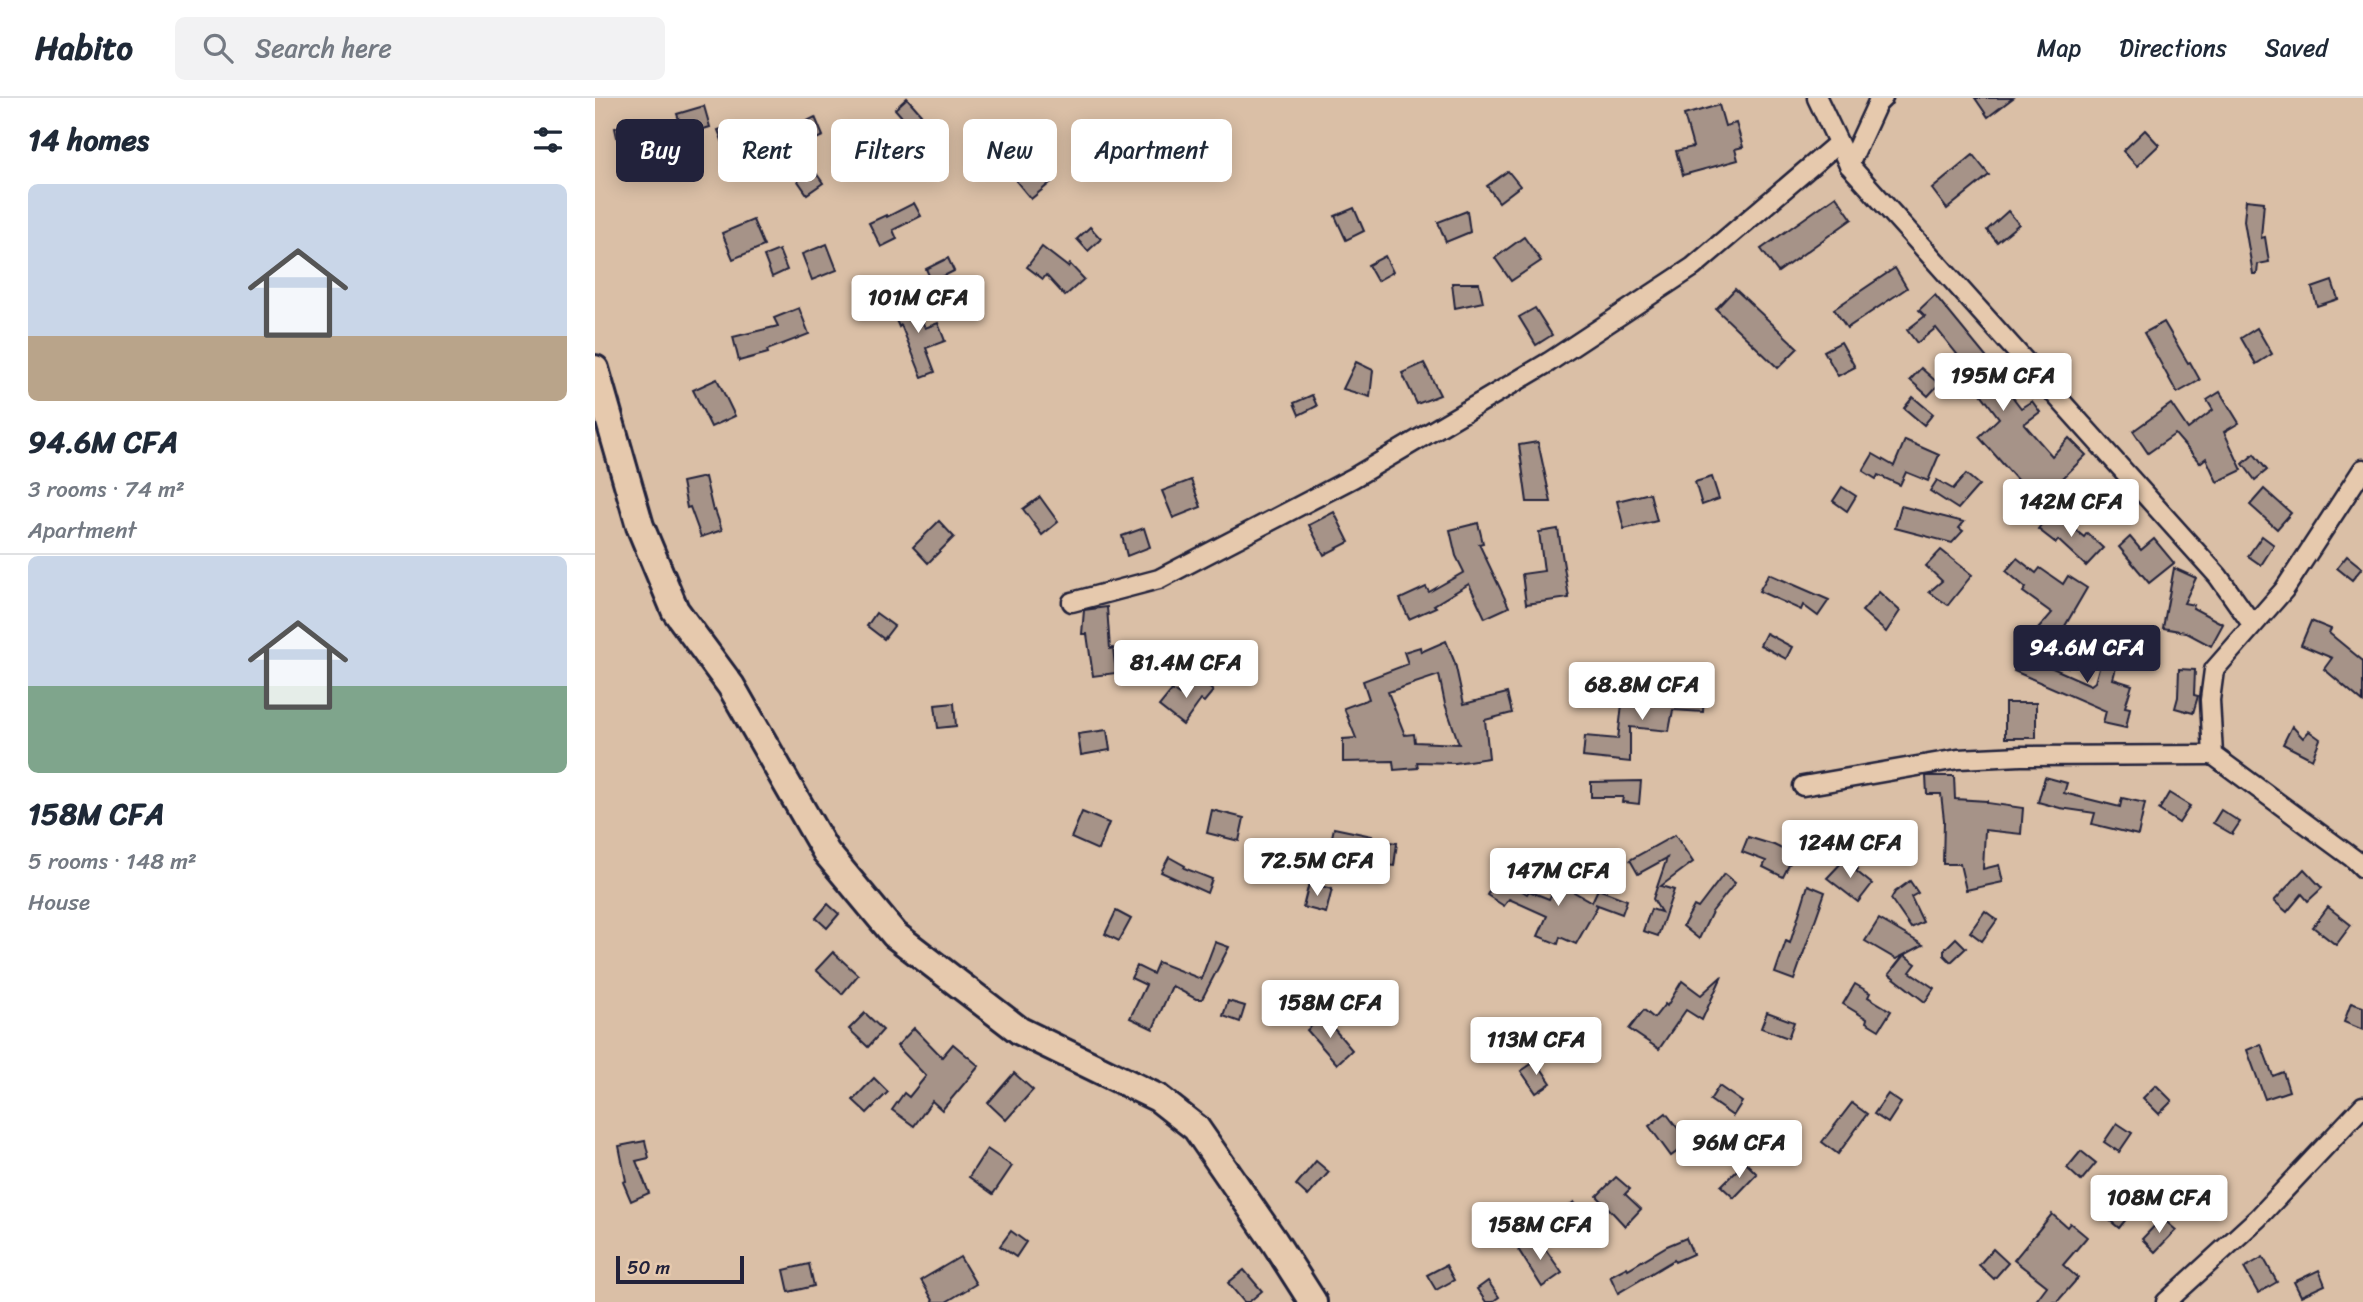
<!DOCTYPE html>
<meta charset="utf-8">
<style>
:root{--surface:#fff;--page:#f2f2f3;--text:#1f2937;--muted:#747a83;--line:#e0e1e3;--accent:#22223b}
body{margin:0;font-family:Sriracha,sans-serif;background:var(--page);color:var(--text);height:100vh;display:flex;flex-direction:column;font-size:26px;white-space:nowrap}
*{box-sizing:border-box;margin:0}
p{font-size:23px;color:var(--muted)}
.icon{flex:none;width:38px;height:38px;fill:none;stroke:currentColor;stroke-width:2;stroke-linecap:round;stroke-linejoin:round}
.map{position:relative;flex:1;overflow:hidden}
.side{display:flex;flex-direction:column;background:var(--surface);width:595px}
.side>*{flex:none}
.top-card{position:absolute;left:21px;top:21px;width:665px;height:63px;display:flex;gap:14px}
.scale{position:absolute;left:21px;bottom:18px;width:128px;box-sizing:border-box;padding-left:7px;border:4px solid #22223b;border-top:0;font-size:19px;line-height:24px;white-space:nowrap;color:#22223b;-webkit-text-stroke:5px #e6c9ad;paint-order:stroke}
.price{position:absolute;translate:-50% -60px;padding:0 16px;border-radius:7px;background:#fff;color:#222;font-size:23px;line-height:46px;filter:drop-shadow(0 2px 4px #0008)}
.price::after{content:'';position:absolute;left:50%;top:42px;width:21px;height:16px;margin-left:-10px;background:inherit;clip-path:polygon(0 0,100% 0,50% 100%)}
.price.on{background:var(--accent);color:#fff}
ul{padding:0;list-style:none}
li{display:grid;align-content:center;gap:14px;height:371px;padding:0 28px}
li+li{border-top:2px solid var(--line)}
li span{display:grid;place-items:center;height:217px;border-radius:10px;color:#555}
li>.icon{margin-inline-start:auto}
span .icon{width:126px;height:126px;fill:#fffc;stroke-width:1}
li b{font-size:30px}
h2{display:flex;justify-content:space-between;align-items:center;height:84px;padding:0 28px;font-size:30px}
.tag{padding:0 24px;border-radius:10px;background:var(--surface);box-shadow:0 4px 18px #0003;font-size:24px;line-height:63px}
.tag.on{background:var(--accent);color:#fff}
header{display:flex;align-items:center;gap:42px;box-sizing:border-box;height:98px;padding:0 35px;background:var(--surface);border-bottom:2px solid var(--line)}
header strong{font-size:33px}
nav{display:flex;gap:38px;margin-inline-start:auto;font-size:24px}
.search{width:490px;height:63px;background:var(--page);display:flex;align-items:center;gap:18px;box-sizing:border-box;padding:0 24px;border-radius:10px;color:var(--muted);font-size:26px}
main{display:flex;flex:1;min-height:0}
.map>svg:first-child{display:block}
</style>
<header>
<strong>Habito</strong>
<div class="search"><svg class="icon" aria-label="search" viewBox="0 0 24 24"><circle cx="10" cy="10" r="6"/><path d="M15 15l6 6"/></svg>Search here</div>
<nav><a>Map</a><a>Directions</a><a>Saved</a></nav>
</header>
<main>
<section class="side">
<h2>14 homes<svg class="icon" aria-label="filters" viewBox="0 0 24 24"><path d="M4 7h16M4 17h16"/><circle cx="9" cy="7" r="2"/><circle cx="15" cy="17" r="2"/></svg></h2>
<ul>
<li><span style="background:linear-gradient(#c9d6e8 70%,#b9a48a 0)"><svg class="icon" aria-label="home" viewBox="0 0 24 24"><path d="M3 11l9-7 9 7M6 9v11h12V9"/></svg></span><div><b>94.6M CFA</b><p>3 rooms · 74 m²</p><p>Apartment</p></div></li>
<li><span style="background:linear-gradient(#c9d6e8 60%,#7fa58c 0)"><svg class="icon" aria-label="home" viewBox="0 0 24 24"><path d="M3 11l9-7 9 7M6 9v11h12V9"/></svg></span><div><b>158M CFA</b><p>5 rooms · 148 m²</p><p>House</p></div></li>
</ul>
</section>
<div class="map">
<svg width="1768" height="1204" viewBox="0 0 1768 1204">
<rect width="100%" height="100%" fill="#dabfa6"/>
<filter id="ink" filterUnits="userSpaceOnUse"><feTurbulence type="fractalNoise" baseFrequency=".0143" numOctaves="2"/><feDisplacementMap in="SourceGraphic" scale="14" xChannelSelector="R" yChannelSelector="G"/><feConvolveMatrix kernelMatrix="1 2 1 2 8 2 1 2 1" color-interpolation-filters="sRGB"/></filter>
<g filter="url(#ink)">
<g fill="#a69388" stroke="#22223b" stroke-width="2" fill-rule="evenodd">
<path d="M312,0L326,16L314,27L300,11Z"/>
<path d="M1380,0H1418L1393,19Z"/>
<path d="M1124,7L1130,28L1141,25L1148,49L1140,51L1143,62L1088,77L1081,53L1098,49L1089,17Z"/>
<path d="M109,8L115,29L89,37L82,16Z"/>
<path d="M220,19L228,38L203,49L228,85L212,96L189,63L186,64L176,41Z"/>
<path d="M47,25L51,43L24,48L20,30Z"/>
<path d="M142,25L147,37L128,45L123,32Z"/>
<path d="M1550,32L1564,47L1542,68L1528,53Z"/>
<path d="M79,35L86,56L65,63L58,42Z"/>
<path d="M340,39L351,52L333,68L322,55Z"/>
<path d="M1378,57L1394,77L1352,111L1337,91Z"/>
<path d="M447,62L461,80L436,101L421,83Z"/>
<path d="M913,73L925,88L904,104L892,88Z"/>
<path d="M1241,98L1257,121L1183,174L1166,151Z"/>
<path d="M1651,102L1669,104L1666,140L1670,139L1674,164L1663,166L1662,176H1658L1649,123Z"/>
<path d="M319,105L326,118L298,132L302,141L286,149L274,125L291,117L292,119Z"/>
<path d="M759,110L769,133L751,142L740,118Z"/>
<path d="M872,113L875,134L851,144L843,124Z"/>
<path d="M1413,113L1424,126L1402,144L1392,132Z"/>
<path d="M158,122L169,148L138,161L127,135Z"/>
<path d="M495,129L506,141L493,153L482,141Z"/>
<path d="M929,139L946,163L916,183L900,160Z"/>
<path d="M232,146L242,172L217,182L207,156Z"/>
<path d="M447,149L473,169L475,166L489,181L470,198L451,177L448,181L432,169Z"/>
<path d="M184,152L192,172L177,179L169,158Z"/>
<path d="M790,158L798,174L782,183L773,167Z"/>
<path d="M353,160L359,173L337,184L331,171Z"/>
<path d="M1300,170L1312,190L1252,230L1239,211Z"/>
<path d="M1737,183L1743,201L1722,208L1717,190Z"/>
<path d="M857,185H884L888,204L860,210Z"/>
<path d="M1140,191L1203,250L1183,270L1121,211Z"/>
<path d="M1340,197L1400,270L1397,272L1426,310L1437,303L1445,314L1429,326L1457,358L1474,340L1491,357L1457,391L1462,396L1447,410L1384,339L1404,320L1384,293L1389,290L1341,230L1322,245L1312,232L1330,218L1324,212Z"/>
<path d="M318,201L330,230L343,225L350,243L331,250L340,274L327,279L306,227L304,229L296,211Z"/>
<path d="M204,210L214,236L172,252L173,255L144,263L138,239L183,228L179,220Z"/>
<path d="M940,210L957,237L941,247L924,219Z"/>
<path d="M1569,224L1593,265L1595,264L1605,282L1582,295L1549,235Z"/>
<path d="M1662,230L1677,256L1661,266L1646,240Z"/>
<path d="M1246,244L1260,269L1243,278L1229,253Z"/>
<path d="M761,264L778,272L775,299L748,291Z"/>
<path d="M829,265L845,297L822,306L807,275Z"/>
<path d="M1326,270L1344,286L1333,298L1315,282Z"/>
<path d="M122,281L140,318L116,329L98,292Z"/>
<path d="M1625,294L1644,325L1629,334L1647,372L1622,384L1611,360L1605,365L1580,336L1553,355L1538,333L1576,306L1593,331L1618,312L1612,302Z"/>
<path d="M717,297L722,308L704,317L699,305Z"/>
<path d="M1318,299L1338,316L1329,327L1309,310Z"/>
<path d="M1310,342L1344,357L1333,383L1311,374L1305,387L1283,377L1281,381L1268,373L1278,356L1299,368Z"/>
<path d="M943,344L956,404H932L924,347Z"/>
<path d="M1659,356L1672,372L1660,382L1648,366Z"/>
<path d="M1371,376L1384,387L1363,411L1335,393L1342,382L1358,391Z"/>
<path d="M110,379L118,413L120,412L127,432L106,439L95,409L92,410L87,384Z"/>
<path d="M1117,379L1124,401L1107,407L1100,384Z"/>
<path d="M596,382L606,409L578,420L567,393Z"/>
<path d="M1247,389L1261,398L1252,413L1238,403Z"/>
<path d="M1509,389L1525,407L1509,421L1493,403Z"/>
<path d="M1669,391L1696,415L1682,431L1655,407Z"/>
<path d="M1055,395L1062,423L1029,431L1022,403Z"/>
<path d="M445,399L463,424L447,437L428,411Z"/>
<path d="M1306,408L1369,424L1364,430L1368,433L1357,445L1300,430Z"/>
<path d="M1457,413L1489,439L1492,435L1508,450L1491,468L1463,442L1461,445L1443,431Z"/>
<path d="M739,414L754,444L729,457L714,427Z"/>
<path d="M344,423L359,439L333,465L318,449Z"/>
<path d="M883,425L888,445L884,446L914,509L890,520L874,486L839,507L841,509L814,521L805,501L831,489L834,494L869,474L861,458L855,432Z"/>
<path d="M549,430L555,449L532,458L527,438Z"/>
<path d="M963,431L974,500L931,506L927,476L949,473L944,434Z"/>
<path d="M1667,438L1679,447L1666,467L1653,458Z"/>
<path d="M1535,439L1546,452L1559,441L1579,465L1554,485L1524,449Z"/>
<path d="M1346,452L1377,477L1353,507L1334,494L1347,483L1331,468Z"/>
<path d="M1752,458L1767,470L1757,482L1742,470Z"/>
<path d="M1422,460L1441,475L1445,470L1468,486L1473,478L1492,490L1470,528L1490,540L1473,569L1437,538L1457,515L1428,494L1431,490L1411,473Z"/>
<path d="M1579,470L1601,480L1589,505L1599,507L1598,510L1628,526L1616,548L1590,534L1568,530Z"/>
<path d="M1174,476L1234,502L1223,518L1208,507L1206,512L1164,493Z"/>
<path d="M1284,494L1305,513L1291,534L1267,513Z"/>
<path d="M512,509L515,551L518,550L521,575L498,578L492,536H487L489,512Z"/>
<path d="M281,515L299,528L289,541L272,528Z"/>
<path d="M1716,523L1736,531L1734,535L1768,563V604L1729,571L1737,560L1706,547Z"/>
<path d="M1171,535L1197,549L1191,561L1165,547Z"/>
<path d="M851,543L860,565L869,606L912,595L917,615L890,622L894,660L860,665L822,664L823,670L799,672L798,663L748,664V641L761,640L749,610L774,601L768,583L813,566L809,554L825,549L826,554ZM844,577L850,606L864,646L820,644L819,636L810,637L793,594Z"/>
<path d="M1510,548L1526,550L1518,581L1537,587L1530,609L1535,610L1531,630L1508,625L1511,613L1419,573L1426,556L1496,587L1500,584Z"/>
<path d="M1584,571L1600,572L1599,597L1603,598L1598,615L1580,610L1583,599Z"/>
<path d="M601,577L618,593L609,604L606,602L588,627L564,608L577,592L584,597Z"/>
<path d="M1054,588L1074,591V595L1109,597L1108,614L1078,612L1074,633L1035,629V664L988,659L990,638L1023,641L1027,606L1051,608Z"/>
<path d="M359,605L361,628L343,630L340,607Z"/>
<rect x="1410" y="605" width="31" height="35"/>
<path d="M1697,628L1708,640L1714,633L1725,641L1717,661L1688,646Z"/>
<path d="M512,632L515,652L486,657L483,636Z"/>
<path d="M1331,678H1359L1360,701L1392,703V705L1428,710L1426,736L1390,732L1388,771L1404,767L1408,784L1371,792L1365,766H1348L1349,722L1346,696H1332Z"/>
<path d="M1450,679L1472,685L1469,695L1525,709L1527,700L1550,705L1543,737L1497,726L1500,715L1465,710L1443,704Z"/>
<path d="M1046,683L1044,706L1027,704L1028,699H996V684Z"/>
<path d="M1574,695L1595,708L1584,725L1564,712Z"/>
<path d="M617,712L649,720L644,743L612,735Z"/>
<path d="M1626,712L1645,724L1637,736L1618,725Z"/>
<path d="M487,714L514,725L503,752L476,740Z"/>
<path d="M739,730L777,738L776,742L802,745L799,768L783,766L784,762L734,752Z"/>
<path d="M1080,737L1098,764L1066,788L1079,792L1063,838L1048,833L1056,811L1066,814L1058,801L1072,760L1043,776L1035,762Z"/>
<path d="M1153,739L1179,747L1199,757L1188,779L1168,769L1171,763L1147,754Z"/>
<path d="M688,746L712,751L707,777L682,772Z"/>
<path d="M574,759L590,768L589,770L617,781L612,795L566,774Z"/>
<path d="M1251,760L1263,771L1261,773L1277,786L1263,804L1232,780Z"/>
<path d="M1709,771L1727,790L1713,803L1707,796L1692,814L1679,803Z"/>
<path d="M1129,776L1140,785L1117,814L1104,841L1088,828L1099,808L1103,810Z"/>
<path d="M903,778L932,796L934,793L954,801L963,785L997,804L1003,791L1032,802L1027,816L1000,806L1003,807L981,846L965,839L963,846L943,838L952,818L914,801L909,808L892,797Z"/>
<path d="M1315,783L1323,795L1316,799L1328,824L1316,830L1296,801L1300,794Z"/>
<path d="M714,785L737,791L731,815L708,809Z"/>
<path d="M1213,787L1230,794L1199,882L1180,875L1191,843L1195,845Z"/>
<path d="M233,806L244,816L232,830L221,820Z"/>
<path d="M1733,809L1756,827L1741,847L1718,829Z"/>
<path d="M521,813L536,821L524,843L510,836Z"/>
<path d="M1390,813L1402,822L1387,843L1375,834Z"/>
<path d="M1284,821L1328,847L1309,857L1321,866L1315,874L1339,890L1330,904L1294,876L1309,857L1301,861L1270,843Z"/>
<path d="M1361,840L1371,850L1356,864L1349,857V852Z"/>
<path d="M620,844L634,849L607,901H601L577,888L558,931L535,920L551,887L536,880L542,868L558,876L563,864L606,881Z"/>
<path d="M238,854L263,877L247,896L221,872Z"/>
<path d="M1127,878L1107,922L1091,912L1064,951L1034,931L1049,912L1059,920L1070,906L1072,908L1087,883L1106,897Z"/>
<path d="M1260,886L1275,895L1273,899L1296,913L1284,932L1271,924L1272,921L1248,906Z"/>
<path d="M633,903L650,908L645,924L628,918Z"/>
<path d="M1756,905L1768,909V932L1749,924Z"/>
<path d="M1172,914L1199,924L1193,940L1166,930Z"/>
<path d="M270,915L288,932L273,949L254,931Z"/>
<path d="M728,918L757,952L742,966L712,932Z"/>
<path d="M319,930L347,959L358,946L384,968L347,1012L337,1003L319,1028L297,1012L309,995L314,999L331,978L302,948Z"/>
<path d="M1666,946L1678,978L1688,974L1694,993L1670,1001L1652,952Z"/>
<path d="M941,963L956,985L941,995L926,973Z"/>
<path d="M419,975L438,992L411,1022L393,1005Z"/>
<path d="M279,980L293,994L272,1015L258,1002Z"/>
<path d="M1561,987L1577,1003L1564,1016L1548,1000Z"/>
<path d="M1124,988L1147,1004L1138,1018L1115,1002Z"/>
<path d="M1293,996L1306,1005L1293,1025L1279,1016Z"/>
<path d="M1257,1005L1272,1016L1243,1056L1227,1044Z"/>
<path d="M1071,1015L1094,1045L1076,1058L1054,1028Z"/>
<path d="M1522,1025L1537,1035L1524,1054L1509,1044Z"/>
<path d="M50,1043L54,1060L41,1063L54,1095L36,1103L28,1084L31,1083L24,1048Z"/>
<path d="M392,1051L417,1068L398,1096L374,1079Z"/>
<path d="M1486,1053L1501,1065L1486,1083L1472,1070Z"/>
<path d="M721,1063L734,1074L713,1098L701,1087Z"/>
<path d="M1150,1064L1162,1076L1139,1100L1126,1088Z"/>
<path d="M1021,1079L1035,1091L1030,1096L1046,1111L1030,1128L1002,1098Z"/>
<path d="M1513,1096L1537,1114L1524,1130L1501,1111Z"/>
<path d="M979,1104L989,1118L973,1130L963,1116Z"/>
<path d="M1457,1116L1472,1129L1475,1125L1492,1139L1468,1167L1483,1180L1462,1204H1440L1452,1188L1419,1162Z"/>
<path d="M1567,1120L1581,1132L1560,1154L1547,1141Z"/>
<path d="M416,1133L431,1144L421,1159L405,1148Z"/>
<path d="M942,1139L967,1175L947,1189L923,1151Z"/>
<path d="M1091,1140L1098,1156L1080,1164L1079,1162L1023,1195L1015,1178L1032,1169L1033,1171L1072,1148Z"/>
<path d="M1398,1151L1413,1165L1399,1181L1384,1167Z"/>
<path d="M365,1159L381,1186L351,1204H339L326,1182Z"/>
<path d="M1668,1159L1682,1184L1663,1195L1649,1170Z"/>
<path d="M214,1166L219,1188L194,1194L189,1172Z"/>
<path d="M851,1167L859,1182L841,1192L832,1177Z"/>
<path d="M649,1172L667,1193L654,1204H649L633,1185Z"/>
<path d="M1724,1172L1730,1187L1706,1198L1699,1184Z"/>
<path d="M893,1183L904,1199L897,1204H891L882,1191Z"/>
</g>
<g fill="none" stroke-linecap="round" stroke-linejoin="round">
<defs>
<g id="street">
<path d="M1222,0L1254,67L1623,478L1657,526"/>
<path d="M1254,67L1282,6L1288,0"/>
<path d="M1768,371L1689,492L1619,572L1615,602L1618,657L1759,761L1768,770"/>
<path d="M477,504L564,481L758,380L954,264L1098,169L1242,46"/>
<path d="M1208,688L1363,661L1426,658L1618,657"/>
<path d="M1571,1204L1663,1120L1768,1008"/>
</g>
<path id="secondary" d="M0,271L45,428L80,512L136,588L231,754L300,837L425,933L563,1000L601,1030L679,1143L718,1204"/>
</defs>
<use href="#street" stroke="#22223b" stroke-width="23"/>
<use href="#secondary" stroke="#22223b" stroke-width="32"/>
<use href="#street" stroke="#e6c9ad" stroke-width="18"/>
<use href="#secondary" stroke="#e6c9ad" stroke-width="26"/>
</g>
</g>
</svg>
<div class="scale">50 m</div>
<b class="price" style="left:323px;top:237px">101M CFA</b>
<b class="price" style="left:1408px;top:315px">195M CFA</b>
<b class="price" style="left:1476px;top:441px">142M CFA</b>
<b class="price on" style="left:1492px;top:587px">94.6M CFA</b>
<b class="price" style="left:591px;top:602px">81.4M CFA</b>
<b class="price" style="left:1047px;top:624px">68.8M CFA</b>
<b class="price" style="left:1255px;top:782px">124M CFA</b>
<b class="price" style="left:722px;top:800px">72.5M CFA</b>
<b class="price" style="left:963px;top:810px">147M CFA</b>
<b class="price" style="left:735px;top:942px">158M CFA</b>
<b class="price" style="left:941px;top:979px">113M CFA</b>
<b class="price" style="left:1144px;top:1082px">96M CFA</b>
<b class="price" style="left:1564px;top:1137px">108M CFA</b>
<b class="price" style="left:945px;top:1164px">158M CFA</b>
<div class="top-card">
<a class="tag on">Buy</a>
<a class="tag">Rent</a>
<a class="tag">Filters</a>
<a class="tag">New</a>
<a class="tag">Apartment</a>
</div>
</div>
</main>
